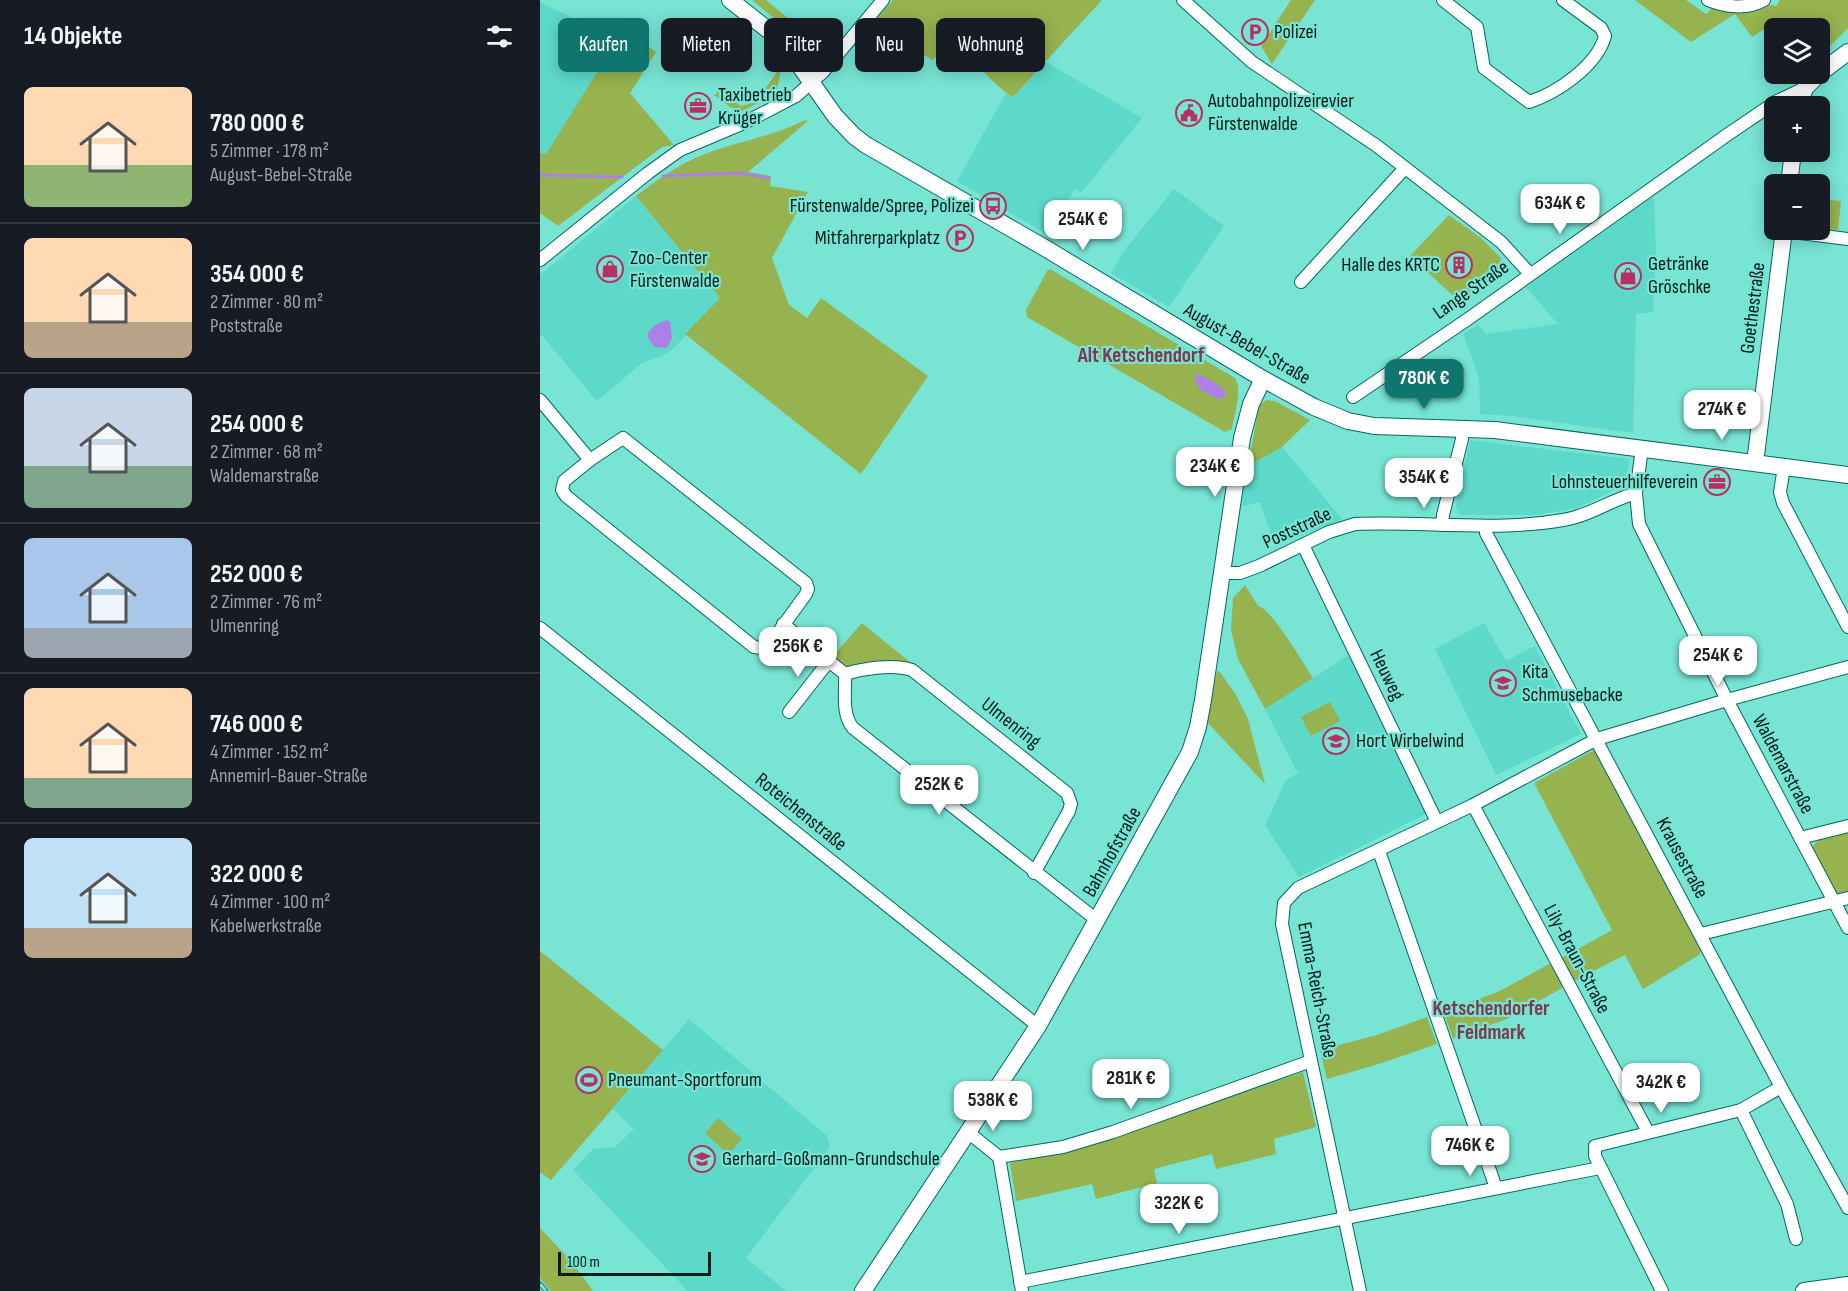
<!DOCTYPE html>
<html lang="de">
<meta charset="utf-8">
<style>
:root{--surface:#171b24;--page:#242831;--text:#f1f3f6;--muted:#9ea1a6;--line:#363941;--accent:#0f766e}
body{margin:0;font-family:"Sofia Sans Condensed",sans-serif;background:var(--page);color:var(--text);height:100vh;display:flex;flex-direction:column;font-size:22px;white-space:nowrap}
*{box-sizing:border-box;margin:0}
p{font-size:20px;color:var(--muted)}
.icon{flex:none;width:33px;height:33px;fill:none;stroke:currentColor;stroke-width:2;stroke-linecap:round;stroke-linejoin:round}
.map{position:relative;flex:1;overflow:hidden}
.sheet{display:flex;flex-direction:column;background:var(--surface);width:540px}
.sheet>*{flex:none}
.guide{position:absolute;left:18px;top:18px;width:570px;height:54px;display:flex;gap:12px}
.buttons{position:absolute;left:1224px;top:18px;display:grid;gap:12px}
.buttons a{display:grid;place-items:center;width:66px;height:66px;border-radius:9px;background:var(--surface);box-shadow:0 3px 15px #0003;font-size:30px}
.scale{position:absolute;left:18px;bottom:15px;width:153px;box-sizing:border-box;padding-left:6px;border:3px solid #041c19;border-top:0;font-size:16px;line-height:21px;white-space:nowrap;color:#041c19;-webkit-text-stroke:4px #77e4d4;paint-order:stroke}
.price{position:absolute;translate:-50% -51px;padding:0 14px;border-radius:12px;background:#fff;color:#222;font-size:20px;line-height:39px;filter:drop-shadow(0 2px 3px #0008)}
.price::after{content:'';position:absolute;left:50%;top:36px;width:18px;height:14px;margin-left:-9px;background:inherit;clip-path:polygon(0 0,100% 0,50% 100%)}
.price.on{background:var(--accent);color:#fff}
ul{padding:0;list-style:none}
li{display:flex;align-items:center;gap:18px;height:150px;padding:0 24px}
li+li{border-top:2px solid var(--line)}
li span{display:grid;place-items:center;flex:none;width:168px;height:120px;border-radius:9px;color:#555}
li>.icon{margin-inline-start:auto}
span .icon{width:72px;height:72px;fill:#fffc;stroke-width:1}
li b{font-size:26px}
h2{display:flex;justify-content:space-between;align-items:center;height:72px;padding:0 24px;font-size:26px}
.tag{padding:0 21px;border-radius:9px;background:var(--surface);box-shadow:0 3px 15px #0003;font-size:21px;line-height:54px}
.tag.on{background:var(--accent);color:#fff}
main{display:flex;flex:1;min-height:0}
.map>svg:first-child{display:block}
</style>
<main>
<section class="sheet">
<h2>14 Objekte<svg class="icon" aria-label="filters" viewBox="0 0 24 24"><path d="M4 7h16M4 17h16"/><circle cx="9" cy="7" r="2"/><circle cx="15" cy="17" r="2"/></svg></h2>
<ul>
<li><span style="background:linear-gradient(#ffd9b3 65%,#8fb573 0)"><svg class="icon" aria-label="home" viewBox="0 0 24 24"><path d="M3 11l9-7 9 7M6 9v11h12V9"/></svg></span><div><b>780 000 €</b><p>5 Zimmer · 178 m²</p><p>August-Bebel-Straße</p></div></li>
<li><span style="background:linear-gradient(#ffd9b3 70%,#b9a48a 0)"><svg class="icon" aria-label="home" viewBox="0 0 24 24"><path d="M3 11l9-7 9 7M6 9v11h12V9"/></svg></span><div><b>354 000 €</b><p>2 Zimmer · 80 m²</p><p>Poststraße</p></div></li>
<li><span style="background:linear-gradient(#c9d6e8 65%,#7fa58c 0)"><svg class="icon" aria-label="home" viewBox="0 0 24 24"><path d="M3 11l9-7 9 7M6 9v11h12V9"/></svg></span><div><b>254 000 €</b><p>2 Zimmer · 68 m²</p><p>Waldemarstraße</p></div></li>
<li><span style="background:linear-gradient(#a9c7e8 75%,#9aa5b1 0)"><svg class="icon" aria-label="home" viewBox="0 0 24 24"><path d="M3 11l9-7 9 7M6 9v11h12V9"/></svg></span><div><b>252 000 €</b><p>2 Zimmer · 76 m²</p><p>Ulmenring</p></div></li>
<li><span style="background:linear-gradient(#ffd9b3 75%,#7fa58c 0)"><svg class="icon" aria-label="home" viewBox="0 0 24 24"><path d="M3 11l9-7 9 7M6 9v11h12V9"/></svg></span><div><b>746 000 €</b><p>4 Zimmer · 152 m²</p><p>Annemirl-Bauer-Straße</p></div></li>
<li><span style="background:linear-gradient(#bfe0f5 75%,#b9a48a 0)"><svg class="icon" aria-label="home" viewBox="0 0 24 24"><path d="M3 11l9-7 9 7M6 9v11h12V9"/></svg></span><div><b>322 000 €</b><p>4 Zimmer · 100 m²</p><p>Kabelwerkstraße</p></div></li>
</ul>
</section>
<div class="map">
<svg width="1308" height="1291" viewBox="0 0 1308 1291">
<rect width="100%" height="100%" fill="#77e4d4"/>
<g fill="#5cd9c8">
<path d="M0,2L78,40L6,155L0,153Z"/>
<path d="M506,62L602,118L541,193L535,189L508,235L417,181L466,93L473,97Z"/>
<path d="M634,189L684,226L629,307L571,273L584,251Z"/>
<path d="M96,196L180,298L134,348L120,357L102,363L57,401L0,333V275Z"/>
<path d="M1112,197L1114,200L1116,251L1113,312L1096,314L1093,433L971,416L940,414L939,378L923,333L938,325L946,334L1018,324L986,287Z"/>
<path d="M930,440L1089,459L1087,479L1081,487L1037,508L997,515H920L916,507Z"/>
<path d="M742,447L802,519L735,546L720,502L700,507L708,466Z"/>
<path d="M944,623L966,661L995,646L1041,734L956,775L895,649Z"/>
<path d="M809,655L886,814L759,877L725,825L746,780L758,773L725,709Z"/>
<path d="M149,1019L287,1136L290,1147L206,1258L246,1291H148L33,1170L53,1149L75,1147L94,1129L73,1109Z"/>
</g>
<g fill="#96b34f">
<path d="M212,0H226L285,48L279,55L271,53L246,28Z"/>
<path d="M353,0H562L473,97L466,93L410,41L393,60L358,41L336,20Z"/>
<path d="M751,0H775L732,64L721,46Z"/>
<path d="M1095,0H1146L1166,14L1173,8L1200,11L1227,4L1236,6L1240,0H1308V28L1280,56V28H1242L1235,22L1212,37L1195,14L1151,42Z"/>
<path d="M84,29L116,52L90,93L134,145L122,147L18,226L0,213V153L6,154Z"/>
<path d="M226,46L242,65L237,89L220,102L202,111L190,107L174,95L179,91L201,106L216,102L239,69L232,64L224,50Z"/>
<path d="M265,120L268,121L208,172L231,176L230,186L268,192L232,258L249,305L267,318L281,298L388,376L321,474L145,334L180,298L96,196C112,184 128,172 147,162C184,143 228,139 265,120Z"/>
<path d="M1280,199L1301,201L1298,230L1280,228Z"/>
<path d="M909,215L941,238L961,258L960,262L920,302L870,256Z"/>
<path d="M510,269L695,378C703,392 694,414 692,429L685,432L487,317L486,310L507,271Z"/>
<path d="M726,400L735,401L770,420L742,447L708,466L719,406Z"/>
<path d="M705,585L718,606C731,608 764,664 773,678L725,709L698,659L691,630L693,598Z"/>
<path d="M322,623L371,663L305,666L292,657Z"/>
<path d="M677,671L680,672L696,695L708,719L725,784L667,722Z"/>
<path d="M790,702L800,721L771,736L761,717Z"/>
<path d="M1054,750L1161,951L1159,955L1103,989L1085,955L1032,982L1020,959L1072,930L994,783Z"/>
<path d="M1308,832V892L1296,895L1272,850C1275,835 1295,835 1308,832Z"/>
<path d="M0,951L123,1050L11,1180L0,1172Z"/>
<path d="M1009,964L1014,965L1024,982L1022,988L967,1019L913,1038L903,1011L958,992Z"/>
<path d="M887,1017L897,1044L842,1063L787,1079L780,1050L837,1035Z"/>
<path d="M763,1072L776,1127L734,1139L736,1154L676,1169L672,1154L614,1169L617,1183L556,1199L552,1184L476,1201L470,1163L526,1151L569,1139Z"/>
<path d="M178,1118L202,1139L188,1154L165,1133Z"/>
<path d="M0,1228L33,1263L53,1291H11L0,1278Z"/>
</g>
<g fill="#ad80e5">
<path d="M127,320L130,322L132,338L127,348L114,347L107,336C109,328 119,322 127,320Z"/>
<path d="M658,374C668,378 680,384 686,393L684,398L678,399L659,389L654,376Z"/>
</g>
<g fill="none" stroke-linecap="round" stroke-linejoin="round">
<g stroke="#ad80e5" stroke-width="3">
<path d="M0,175L82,177"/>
<path d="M123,176L199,173L229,178"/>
</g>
<defs>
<g id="street">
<path d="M643,0L712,62L837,146L961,242L990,274"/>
<path d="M903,0L937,27L944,68L989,102C1017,93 1057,66 1065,36L1061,28L1023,0"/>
<path d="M1168,0C1185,7 1207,10 1224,0"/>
<path d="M1244,231L1308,239"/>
<path d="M0,260L108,173L140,150L204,123L256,96L283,72L343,0"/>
<path d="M761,282L865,168"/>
<path d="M813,397L928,319L1187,135L1237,101L1265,88"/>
<path d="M0,400L50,460"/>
<path d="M83,438L266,583L268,589L266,594L229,645L221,648L214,647L26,496L22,490L24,481L50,460Z"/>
<path d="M1102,448L1096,493L1099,524L1187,700L1308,928"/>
<path d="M1244,467L1240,492L1243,503L1308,627"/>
<path d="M902,525L903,515L922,439V428"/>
<path d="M946,526V533L1241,1087L1308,1208"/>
<path d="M763,545L897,822"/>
<path d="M681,573H700L719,566L789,532L815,524C884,521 954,532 1023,520C1049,516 1071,500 1096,493"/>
<path d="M243,624L305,674"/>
<path d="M0,628L498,1026"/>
<path d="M305,674C306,690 301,714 313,728L558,921"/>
<path d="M305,674C325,668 353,664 372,670L527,793L531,804L529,811L494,873"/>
<path d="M249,712L289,661"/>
<path d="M933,805L1108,1132"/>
<path d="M1260,838L1308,826"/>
<path d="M839,851L956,1188"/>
<path d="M1161,934L1308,898"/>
<path d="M1201,1110L1247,1204L1256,1239"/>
<path d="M429,1133L459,1157L482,1291"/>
<path d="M459,1157L523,1147L573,1132L771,1061"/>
<path d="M480,1282L1060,1168"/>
<path d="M820,1291L742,924L744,903L758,888L933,805L1057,739L1187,700L1308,667"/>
<path d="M1122,1291L1055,1156V1146L1201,1110L1241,1087"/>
</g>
<g id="secondary">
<path d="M190,0L232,33L250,52L295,116L314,136L326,145L505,248L723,379L774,407L808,421L834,426L955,430L1308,475"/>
<path d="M1280,73L1308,52"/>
<path d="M1259,106L1265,88L1279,74"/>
<path d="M1249,184L1253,152"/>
<path d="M1215,463L1244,230"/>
<path d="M323,1291L498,1026L650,752L658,727L663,700L702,438L711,404L723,379"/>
<path d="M1264,1291L1308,1285"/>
</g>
</defs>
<use href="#street" stroke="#00685e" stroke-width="14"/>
<use href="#secondary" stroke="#00685e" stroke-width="18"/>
<use href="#street" stroke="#fff" stroke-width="12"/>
<use href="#secondary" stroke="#fff" stroke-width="16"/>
<defs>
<path id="rail" d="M0,1284L6,1291"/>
</defs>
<use href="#rail" stroke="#36746b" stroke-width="5"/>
<use href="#rail" stroke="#77e4d4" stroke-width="3" stroke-dasharray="9" stroke-linecap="butt"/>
</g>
<defs>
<symbol id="parking-ring" viewBox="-11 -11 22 22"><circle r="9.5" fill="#77e4d4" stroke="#bb2e63" stroke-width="1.5"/><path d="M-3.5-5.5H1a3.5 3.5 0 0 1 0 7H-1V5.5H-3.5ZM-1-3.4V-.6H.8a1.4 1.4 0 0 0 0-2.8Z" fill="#bb2e63"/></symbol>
<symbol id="office-ring" viewBox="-11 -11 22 22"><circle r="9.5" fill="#77e4d4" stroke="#bb2e63" stroke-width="1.5"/><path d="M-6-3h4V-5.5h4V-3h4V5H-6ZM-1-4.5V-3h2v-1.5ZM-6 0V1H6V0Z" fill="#bb2e63"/></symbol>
<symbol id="civic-ring" viewBox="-11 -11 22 22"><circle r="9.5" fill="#77e4d4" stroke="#bb2e63" stroke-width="1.5"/><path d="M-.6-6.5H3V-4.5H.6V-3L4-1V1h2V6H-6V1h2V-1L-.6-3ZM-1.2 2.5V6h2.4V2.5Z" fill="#bb2e63"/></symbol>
<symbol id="bus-ring" viewBox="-11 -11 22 22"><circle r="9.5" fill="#77e4d4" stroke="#bb2e63" stroke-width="1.5"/><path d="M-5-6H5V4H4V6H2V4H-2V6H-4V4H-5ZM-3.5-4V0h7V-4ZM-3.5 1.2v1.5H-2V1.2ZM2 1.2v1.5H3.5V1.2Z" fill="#bb2e63"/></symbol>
<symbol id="building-ring" viewBox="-11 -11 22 22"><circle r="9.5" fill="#77e4d4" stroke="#bb2e63" stroke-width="1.5"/><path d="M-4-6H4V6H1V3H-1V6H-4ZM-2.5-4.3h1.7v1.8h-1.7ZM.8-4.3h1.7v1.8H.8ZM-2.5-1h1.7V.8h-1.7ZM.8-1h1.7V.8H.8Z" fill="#bb2e63"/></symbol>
<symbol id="shop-ring" viewBox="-11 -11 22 22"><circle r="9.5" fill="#77e4d4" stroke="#bb2e63" stroke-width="1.5"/><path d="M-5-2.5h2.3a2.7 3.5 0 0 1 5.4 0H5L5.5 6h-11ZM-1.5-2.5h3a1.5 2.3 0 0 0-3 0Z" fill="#bb2e63"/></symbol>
<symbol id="school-ring" viewBox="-11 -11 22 22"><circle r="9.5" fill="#77e4d4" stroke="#bb2e63" stroke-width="1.5"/><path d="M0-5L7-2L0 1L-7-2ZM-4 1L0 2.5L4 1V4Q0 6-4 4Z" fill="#bb2e63"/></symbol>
<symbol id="stadium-ring" viewBox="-11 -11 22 22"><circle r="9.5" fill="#77e4d4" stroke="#bb2e63" stroke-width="1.5"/><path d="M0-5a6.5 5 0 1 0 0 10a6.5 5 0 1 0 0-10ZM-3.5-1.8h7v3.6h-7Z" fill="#bb2e63"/></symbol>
</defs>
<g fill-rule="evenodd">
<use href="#parking-ring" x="700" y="17" width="30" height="30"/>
<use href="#office-ring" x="143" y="91" width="30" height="30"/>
<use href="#civic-ring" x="634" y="98" width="30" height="30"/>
<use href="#bus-ring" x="438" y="191" width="30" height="30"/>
<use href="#parking-ring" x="405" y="223" width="30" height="30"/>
<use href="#building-ring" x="904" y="250" width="30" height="30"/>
<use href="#shop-ring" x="55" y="254" width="30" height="30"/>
<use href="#shop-ring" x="1073" y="261" width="30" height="30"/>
<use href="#office-ring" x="1162" y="467" width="30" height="30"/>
<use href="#school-ring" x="948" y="668" width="30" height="30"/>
<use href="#school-ring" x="781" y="726" width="30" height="30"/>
<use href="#stadium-ring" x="34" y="1065" width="30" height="30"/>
<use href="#school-ring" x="147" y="1144" width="30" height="30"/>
</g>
<g text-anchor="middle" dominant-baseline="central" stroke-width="4.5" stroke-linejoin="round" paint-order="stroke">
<g font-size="20" fill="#041c19" stroke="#77e4d4" text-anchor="start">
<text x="734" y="32">Polizei</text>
<text x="178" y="95">Taxibetrieb<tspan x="178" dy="23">Krüger</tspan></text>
<text x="668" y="101">Autobahnpolizeirevier<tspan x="668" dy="23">Fürstenwalde</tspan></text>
<text x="434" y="206" text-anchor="end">Fürstenwalde/Spree, Polizei</text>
<text x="400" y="238" text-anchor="end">Mitfahrerparkplatz</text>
<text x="90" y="258">Zoo-Center<tspan x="90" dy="23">Fürstenwalde</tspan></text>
<text x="1108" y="264">Getränke<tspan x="1108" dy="23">Gröschke</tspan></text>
<text x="900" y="265" text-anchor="end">Halle des KRTC</text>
<text x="1158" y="482" text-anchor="end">Lohnsteuerhilfeverein</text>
<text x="982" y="672">Kita<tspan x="982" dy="23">Schmusebacke</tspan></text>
<text x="816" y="741">Hort Wirbelwind</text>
<text x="68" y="1080">Pneumant-Sportforum</text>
<text x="182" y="1159">Gerhard-Goßmann-Grundschule</text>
</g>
<g font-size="20" fill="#041c19" stroke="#77e4d4">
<text transform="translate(931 290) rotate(-35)">Lange Straße</text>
<text transform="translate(1213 308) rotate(-83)">Goethestraße</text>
<text transform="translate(707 344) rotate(30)">August-Bebel-Straße</text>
<text transform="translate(757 528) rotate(-25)">Poststraße</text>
<text transform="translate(847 675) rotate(64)">Heuweg</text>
<text transform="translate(471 723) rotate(38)">Ulmenring</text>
<text transform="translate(1243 764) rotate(62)">Waldemarstraße</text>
<text transform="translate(261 812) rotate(39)">Roteichenstraße</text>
<text transform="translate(572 852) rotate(-61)">Bahnhofstraße</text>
<text transform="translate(1142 858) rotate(62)">Krausestraße</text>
<text transform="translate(1037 959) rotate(62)">Lily-Braun-Straße</text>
<text transform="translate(777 990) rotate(79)">Emma-Reich-Straße</text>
</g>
<g font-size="21" font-weight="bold" fill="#7f394e" stroke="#77e4d4">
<text x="601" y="355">Alt Ketschendorf</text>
<text x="951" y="1008">Ketschendorfer<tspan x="951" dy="24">Feldmark</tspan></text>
</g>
</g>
</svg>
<div class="buttons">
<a><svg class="icon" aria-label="layers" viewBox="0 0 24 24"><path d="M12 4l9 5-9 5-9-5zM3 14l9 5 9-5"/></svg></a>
<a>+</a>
<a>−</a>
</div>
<div class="scale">100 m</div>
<b class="price" style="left:1020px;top:235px">634K €</b>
<b class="price" style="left:543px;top:251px">254K €</b>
<b class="price on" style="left:884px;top:410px">780K €</b>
<b class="price" style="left:1182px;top:441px">274K €</b>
<b class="price" style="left:675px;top:498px">234K €</b>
<b class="price" style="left:884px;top:509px">354K €</b>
<b class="price" style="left:258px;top:678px">256K €</b>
<b class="price" style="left:1178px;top:687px">254K €</b>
<b class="price" style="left:399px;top:816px">252K €</b>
<b class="price" style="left:591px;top:1110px">281K €</b>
<b class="price" style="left:1121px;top:1114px">342K €</b>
<b class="price" style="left:453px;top:1132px">538K €</b>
<b class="price" style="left:930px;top:1177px">746K €</b>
<b class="price" style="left:639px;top:1235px">322K €</b>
<div class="guide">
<a class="tag on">Kaufen</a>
<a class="tag">Mieten</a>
<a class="tag">Filter</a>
<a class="tag">Neu</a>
<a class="tag">Wohnung</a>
</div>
</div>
</main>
